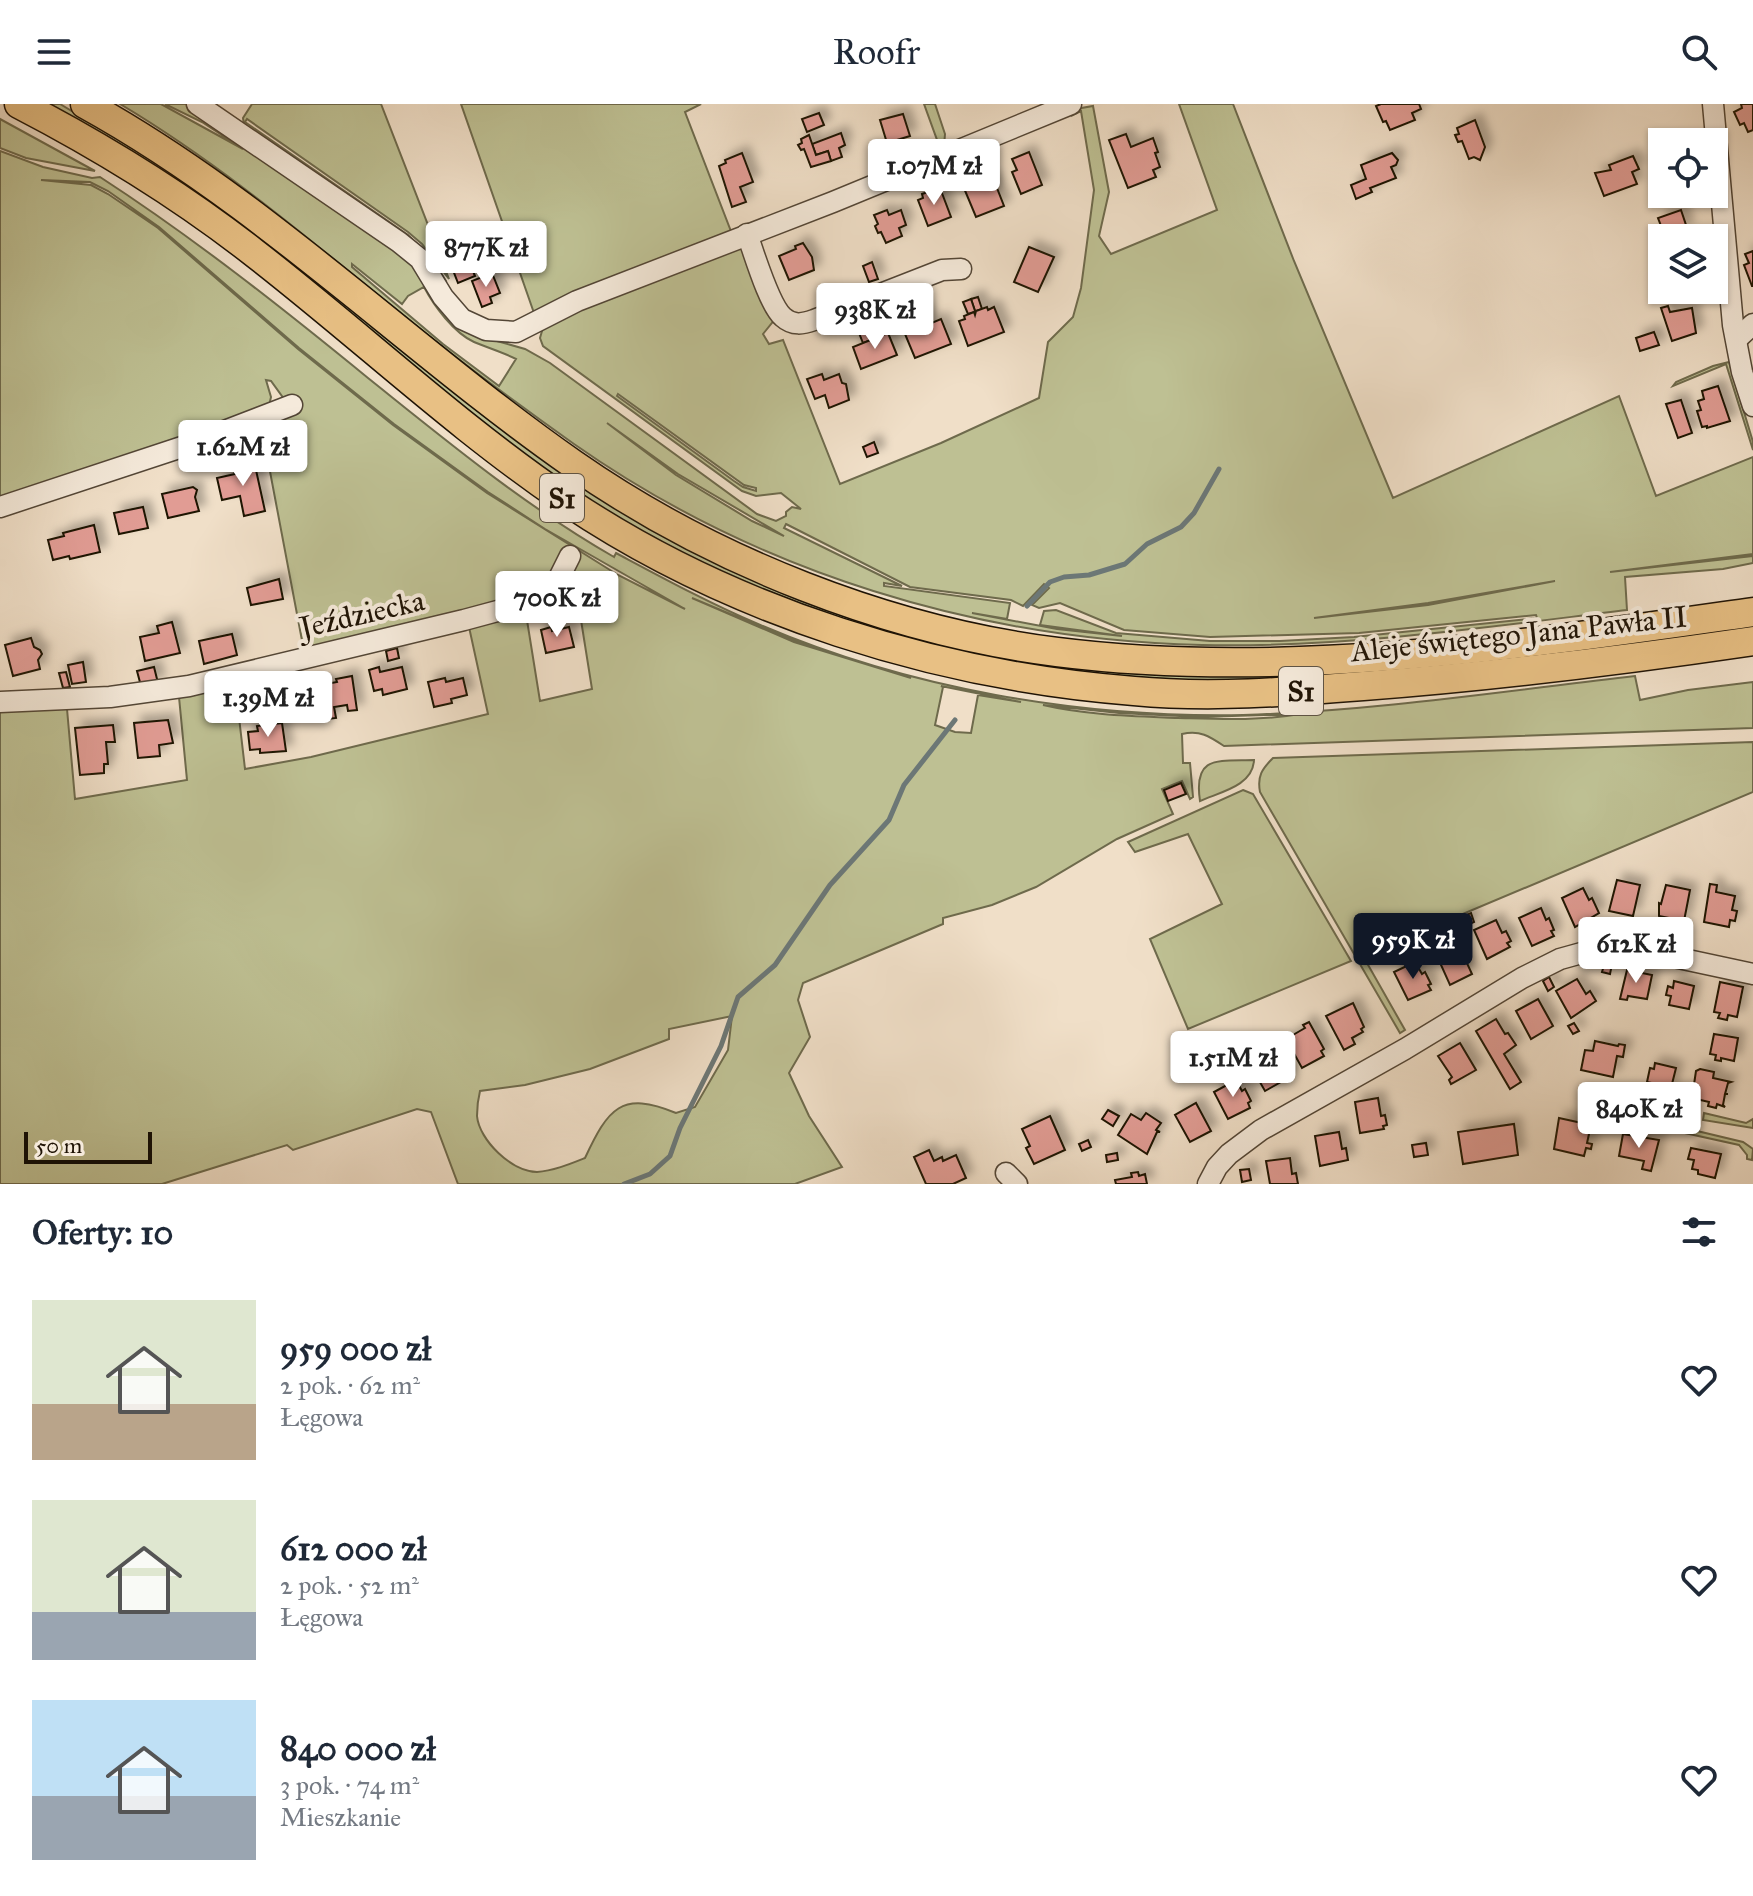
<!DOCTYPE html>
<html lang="pl">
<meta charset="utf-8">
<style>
:root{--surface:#fff;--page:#f6f6f7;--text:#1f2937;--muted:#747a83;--accent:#111827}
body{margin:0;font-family:"IM FELL Great Primer",serif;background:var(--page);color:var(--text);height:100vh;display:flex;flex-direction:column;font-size:30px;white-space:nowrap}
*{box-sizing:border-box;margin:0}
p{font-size:26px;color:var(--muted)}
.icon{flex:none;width:44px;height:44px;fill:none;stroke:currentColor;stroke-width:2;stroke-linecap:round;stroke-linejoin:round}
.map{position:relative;height:1080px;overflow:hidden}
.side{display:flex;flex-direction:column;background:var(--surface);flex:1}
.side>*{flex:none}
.buttons{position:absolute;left:1648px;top:24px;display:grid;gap:16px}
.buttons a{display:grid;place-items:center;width:80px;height:80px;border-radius:0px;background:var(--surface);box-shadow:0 2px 6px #0004;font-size:40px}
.scale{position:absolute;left:24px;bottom:20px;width:128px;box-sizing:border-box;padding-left:8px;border:4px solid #1f1305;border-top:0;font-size:22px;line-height:28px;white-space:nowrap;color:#1f1305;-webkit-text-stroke:6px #f5eadb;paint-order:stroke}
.price{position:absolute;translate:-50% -68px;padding:0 18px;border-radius:8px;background:#fff;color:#222;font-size:26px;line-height:52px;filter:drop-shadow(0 2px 4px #0008)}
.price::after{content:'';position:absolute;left:50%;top:48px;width:24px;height:18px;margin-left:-12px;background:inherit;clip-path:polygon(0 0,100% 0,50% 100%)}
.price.selected{background:var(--accent);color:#fff}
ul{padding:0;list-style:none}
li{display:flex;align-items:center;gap:24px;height:200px;padding:0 32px}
li span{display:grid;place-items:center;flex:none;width:224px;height:160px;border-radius:0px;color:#555}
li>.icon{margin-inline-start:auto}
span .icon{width:96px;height:96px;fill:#fffc;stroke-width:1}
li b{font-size:34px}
h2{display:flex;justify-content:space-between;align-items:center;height:96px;padding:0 32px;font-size:34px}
header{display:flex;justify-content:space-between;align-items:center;height:104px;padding:0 32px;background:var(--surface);font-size:36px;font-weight:600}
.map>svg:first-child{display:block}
</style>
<header><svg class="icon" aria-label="menu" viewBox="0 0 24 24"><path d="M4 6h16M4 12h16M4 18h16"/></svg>Roofr<svg class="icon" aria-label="search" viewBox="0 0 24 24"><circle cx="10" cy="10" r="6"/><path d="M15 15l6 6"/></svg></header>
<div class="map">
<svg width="1753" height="1080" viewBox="0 0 1753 1080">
<defs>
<filter id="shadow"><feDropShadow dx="7" dy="-7" stdDeviation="4" flood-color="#0004"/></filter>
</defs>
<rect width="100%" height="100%" fill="#f0dfc8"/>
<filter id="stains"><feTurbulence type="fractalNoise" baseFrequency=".0025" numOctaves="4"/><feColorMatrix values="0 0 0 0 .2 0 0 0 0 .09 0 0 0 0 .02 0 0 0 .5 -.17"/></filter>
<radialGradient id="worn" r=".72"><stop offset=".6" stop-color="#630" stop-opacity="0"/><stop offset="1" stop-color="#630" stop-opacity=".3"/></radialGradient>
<g fill="#bec093" stroke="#6e6a4c" stroke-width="2" fill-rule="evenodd">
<path d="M42,0H60L189,78L657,426L1078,562L1753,517V525L1582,550L1226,581L1039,568L841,520L695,458L579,391Z"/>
<path d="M120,0H161L243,45L202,18L165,0H188L402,149L483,233L525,245L550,259L757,410L776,417L786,412V408L792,403L801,405L781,389L756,392L742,387L543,242L540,234L544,220L741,143L775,215L763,230L769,240L783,236L840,380L941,339L1039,294L1048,238L1073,213L1081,184L1094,86L1081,7L1073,11L1076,5L1093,2L1109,88L1099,132L1111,150L1217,106L1179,0H1233L1294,157L1393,394L1619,292L1656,392L1753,353V450L1610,468L1753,452V459L1723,465L1625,473L1627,506C1487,523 1344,544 1202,541C979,536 758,469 574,340C513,297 453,252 394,204C305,132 219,59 120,0ZM352,160L402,200L408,192L424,183C434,202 454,229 474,238C488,244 502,248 516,255L499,282L443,240L352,163ZM618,290L744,381L756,384V387L743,383L734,377L617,292ZM607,319L678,370L784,432L752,417L676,371ZM786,420L910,483L1011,496L1023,502L1044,480L1049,484L1032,501L1039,504L1060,499L1124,526L1210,533L1359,529L1536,511L1537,514L1354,533L1280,537H1210L1116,529L1056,506L1044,507L1040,521L1122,532L1057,525L972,509L1007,515L1010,499L884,482V479L902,482L784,424ZM1555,477L1428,501L1314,514L1428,499Z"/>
<path d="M252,0H381L449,175L422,140L408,128L247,15L245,18L408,131L432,155L446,177L443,180L244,21L243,14Z"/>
<path d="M461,0H701L685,8L732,130L534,209Z"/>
<path d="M924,0H935L945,30L944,42L940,44Z"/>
<path d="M0,15L95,67L26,54L0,44Z"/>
<path d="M0,47L43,63L92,74L100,73C194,134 281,203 368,274C448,338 525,402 614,453L616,449C663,474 709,499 758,520C909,585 1079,614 1243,611C1374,607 1505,587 1635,572L1640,596L1688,586L1753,578V624L1224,642C1209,632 1200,626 1182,630L1183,659H1190L1193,693L1190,695L1182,677L1162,685L1173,710L1117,735L1036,783L992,801L943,814V820L803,879L798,896L810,933L789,969L809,1012L842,1063L795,1080H458L431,1008L417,1005L293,1046L287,1041L162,1080H0V605H67L75,695L187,676L179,593L235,579L245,665L311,653L488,610L469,523L526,510L540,597L592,585L577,491L557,496L544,488L304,547L261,320L284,295L271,277L266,276L271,293L268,306L0,398ZM41,76L90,78L108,87L159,123L299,244L394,320L488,388L545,425L685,505L618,471L487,389L393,321L298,245L158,124L108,90L91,81ZM692,494L795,537L911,574L794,538ZM941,582L1021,598L978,591L971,629L955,628L935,621L943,583ZM1043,601L1119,609L1200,613L1300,610C1261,617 1218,615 1178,614C1133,612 1086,611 1043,601ZM732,912L728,946L695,1003L676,1009C621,986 608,1005 585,1054C570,1060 553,1067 537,1068C512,1068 479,1036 477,1012C477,1004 478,995 480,987L525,981L590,965L669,935V925Z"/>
<path d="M1729,258L1753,338V346L1726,260L1673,282L1676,278L1713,262Z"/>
<path d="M1753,638V688L1363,852L1405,926L1400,929L1260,688C1257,672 1262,665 1273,654Z"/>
<path d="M1254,656C1253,682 1220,688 1200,697C1193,651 1218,657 1254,656Z"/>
<path d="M1243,686L1253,690L1351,857L1188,925L1150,835L1222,800L1188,730L1135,748L1128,738Z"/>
<path d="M1647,997L1689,1006L1684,1014L1645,1006Z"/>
<path d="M1704,1009L1746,1019L1753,1015V1024L1703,1016Z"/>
<path d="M1672,1021L1743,1038L1753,1045L1752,1056L1747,1055V1051L1739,1041L1671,1026Z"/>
</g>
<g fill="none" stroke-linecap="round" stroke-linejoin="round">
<g stroke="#6c7776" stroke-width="5">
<path d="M1027,502L1050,478L1064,473L1089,471L1125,460L1147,440L1181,423L1194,409L1219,365"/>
<path d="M624,1080L650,1070L670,1052L680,1024L721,942L738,893L775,861L830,781L889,716L904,681L955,616"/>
</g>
</g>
<g fill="#e19c94" stroke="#1f1305" stroke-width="2" filter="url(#shadow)">
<path d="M1381,0H1419L1421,5L1412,9L1415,16L1390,26L1386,17L1383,18L1376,2Z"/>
<path d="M1741,0H1753V26L1748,28L1744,19L1740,21L1734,8L1742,4Z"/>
<path d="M819,9L824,21L807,28L802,15Z"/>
<path d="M903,10L910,32L887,39L880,16Z"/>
<path d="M1475,16L1485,43L1480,56L1474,53L1469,55L1462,37L1458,38L1455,31L1459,30L1457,24Z"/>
<path d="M841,29L845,41L839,44L842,53L831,57L828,47L816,51L812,40Z"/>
<path d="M1126,30L1131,43L1153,34L1158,48L1155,49L1160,63L1153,66L1156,73L1128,84L1109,36Z"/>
<path d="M809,31L816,51L828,47L831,57L811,63L804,45L801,46L798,41L802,39L801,35Z"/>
<path d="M1029,48L1042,81L1021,90L1012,68L1017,66L1012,55Z"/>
<path d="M742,49L753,78L740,83L746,98L732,103L719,62L726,59L725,56Z"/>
<path d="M1392,49L1398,56L1396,61L1391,63L1396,74L1370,84L1372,88L1356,95L1351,81L1366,75L1361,61Z"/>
<path d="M1633,52L1639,65L1632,68L1637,80L1604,92L1595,69L1611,66L1609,61Z"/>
<path d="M978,70L981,79L993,74L1004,102L976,113L961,77Z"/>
<path d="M940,84L951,113L928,122L918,96L923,94L922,90Z"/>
<path d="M887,106L889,111L901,106L906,121L899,124L902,132L886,139L881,128L878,129L875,122L878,120L874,111Z"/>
<path d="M1681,106L1687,124L1665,132L1658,114Z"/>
<path d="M803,139L812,153L814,166L789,176L779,152L796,145L795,142Z"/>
<path d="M1029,143L1054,153L1038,188L1014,178Z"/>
<path d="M1753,147V182H1752L1744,161L1749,159L1745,150Z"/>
<path d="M468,155L475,172L458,179L451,161Z"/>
<path d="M1662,157V184L1654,160Z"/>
<path d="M872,158L878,175L869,178L863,162Z"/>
<path d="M492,169L500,189L490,193L492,199L482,203L472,177Z"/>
<path d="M978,193L982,205L976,207V210L971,195Z"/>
<path d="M971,195L976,210L975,211L974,208L968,210L963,198Z"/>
<path d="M1668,202L1670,208L1692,204L1696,229L1672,237L1661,204Z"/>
<path d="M987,203L988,206L994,203L1004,228L968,242L959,217L965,215L964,212L974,208L975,211L976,207Z"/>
<path d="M924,205L930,219L923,222L917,208Z"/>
<path d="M917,208L923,222L916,225L910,211Z"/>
<path d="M941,215L951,240L915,254L905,230Z"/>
<path d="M872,219L878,233L871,236L865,222Z"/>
<path d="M865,222L871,236L863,239L857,224Z"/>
<path d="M1654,228L1659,241L1640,247L1636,234Z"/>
<path d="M888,229L897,251L861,265L853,243Z"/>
<path d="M822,270L824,276L839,270L842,279L846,280L849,296L829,304L825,291L815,295L807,275Z"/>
<path d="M1718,282L1730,317L1707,324V322L1702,323L1697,307L1701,306L1698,297L1704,295L1702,287Z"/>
<path d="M1681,296L1692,329L1678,334L1666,300Z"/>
<path d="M874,338L878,349L867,353L863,343Z"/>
<path d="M254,357L265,407L244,412L240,392L222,396L217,374L235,370L233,362Z"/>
<path d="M193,383L197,386L195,393L199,407L168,414L162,390Z"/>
<path d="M143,403L148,424L119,430L114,409Z"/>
<path d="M94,421L100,448L70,455L69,452L53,456L48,436L64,432L63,429Z"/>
<path d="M279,475L283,495L251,501L247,484Z"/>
<path d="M172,518L180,549L145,557L140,533L159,529L157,522Z"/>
<path d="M551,523L552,527L569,523L574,543L546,549L541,526Z"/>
<path d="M232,530L237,551L204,560L199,537Z"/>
<path d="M31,534L34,543L40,546L42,550L38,556L40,565L13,572L5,541Z"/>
<path d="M397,544L399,554L388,557L386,547Z"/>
<path d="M83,558L86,578L72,580L68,561Z"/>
<path d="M154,563L158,579L141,582L137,567Z"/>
<path d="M379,563L380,568L402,563L407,585L383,591L382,585L374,587L369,566Z"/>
<path d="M66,568L70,583L63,584L59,569Z"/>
<path d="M352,572L357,606L348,607L347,601L334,603L336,614L320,616L315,582L337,578L336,575Z"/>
<path d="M445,574L446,578L463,574L467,591L451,595L452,599L434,603L428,578Z"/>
<path d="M271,583L273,600L259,602L257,584Z"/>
<path d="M168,616L173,639L159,641L160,652L138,654L134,619Z"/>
<path d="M282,619L286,647L260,649V645L250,646L248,628L258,627L257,622Z"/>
<path d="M113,621L115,638H106L108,660H104V669L80,671L75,624Z"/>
<path d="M1181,679L1186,690L1168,697L1164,686Z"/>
<path d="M1617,776L1640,781L1633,812L1609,807Z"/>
<path d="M1710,780L1717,781L1716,788L1735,792L1732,806L1737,807L1735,817L1730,816L1729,823L1704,818Z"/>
<path d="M1666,781L1690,786L1684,817L1659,812V799L1661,800Z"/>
<path d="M1583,784L1589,796L1592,794L1599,809L1575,823L1562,794Z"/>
<path d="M1541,804L1546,816L1549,814L1554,826L1551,827L1554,832L1532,842L1519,814Z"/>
<path d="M1471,809L1474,818L1461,824L1457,815Z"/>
<path d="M1496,816L1502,829L1506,827L1511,837L1507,839L1510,843L1487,855L1474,826Z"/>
<path d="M1459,842L1472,870L1450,881L1437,852Z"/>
<path d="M1415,858L1422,870L1425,868L1431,880L1428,881L1431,886L1408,896L1394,868Z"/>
<path d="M1605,858L1612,860L1610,870L1602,868Z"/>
<path d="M1627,866L1652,871L1647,895L1628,892L1627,896L1620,895Z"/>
<path d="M1549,873L1554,883L1548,887L1543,877Z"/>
<path d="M1577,875L1586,890L1590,887L1596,897L1571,914L1556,887Z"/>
<path d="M1674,877L1694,882L1689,905L1669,901L1671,892L1666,891L1668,882L1673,884Z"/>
<path d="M1720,878L1743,883L1737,913L1728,911L1727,916L1718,914L1720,909L1714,908Z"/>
<path d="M1538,895L1553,922L1531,935L1516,907Z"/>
<path d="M1353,899L1364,923L1361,925L1363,928L1352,934L1355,940L1344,946L1326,912Z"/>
<path d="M1496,915L1505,930L1508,929L1516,941L1504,950L1521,978L1510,985L1476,927Z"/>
<path d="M1309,918L1324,945L1321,947L1324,952L1302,964L1286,935L1305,924L1303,921Z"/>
<path d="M1574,919L1579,927L1573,930L1568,922Z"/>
<path d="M1714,930L1738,934L1734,957L1721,954V957L1715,956L1716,951L1710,950Z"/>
<path d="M1595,937L1618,942L1619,940L1625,941L1623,953L1617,952L1613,973L1581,966L1585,946L1593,947Z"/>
<path d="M1460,939L1476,966L1451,980L1449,976L1452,973L1438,952Z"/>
<path d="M1271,947L1275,956H1281L1289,971L1285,973L1286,975L1265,987L1249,959Z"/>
<path d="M1655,959L1676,964L1670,988L1652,983V979L1647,978L1650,964L1654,965Z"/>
<path d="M1700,965L1714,968L1713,974L1731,978L1728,979L1725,990H1728H1725L1723,1001L1725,1003L1717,1000L1716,1004L1708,1002L1709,998L1692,994L1696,967Z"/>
<path d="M1236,976L1242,987L1245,985L1251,997L1248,999L1250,1004L1228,1015L1214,988Z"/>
<path d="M1378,994L1381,1012L1385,1011L1387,1021L1383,1022L1384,1025L1360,1029L1355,998Z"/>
<path d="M1196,999L1211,1027L1190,1038L1175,1011Z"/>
<path d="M1108,1006L1119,1012L1113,1022L1102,1015Z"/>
<path d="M1146,1009L1161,1019L1156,1026L1160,1028H1157L1147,1050L1118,1031L1131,1010L1141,1016Z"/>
<path d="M1050,1012L1065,1046L1034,1060L1026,1044L1030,1042L1022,1025Z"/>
<path d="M1559,1014L1591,1021L1587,1039L1592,1040L1591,1045L1586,1044L1584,1052L1554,1045Z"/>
<path d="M1514,1020L1518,1051L1463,1060L1458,1028Z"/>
<path d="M1339,1028L1342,1045L1346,1044L1348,1056L1320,1062L1315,1032Z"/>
<path d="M1623,1030L1659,1036L1651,1067L1642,1065L1644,1057L1619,1052Z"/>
<path d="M1088,1036L1091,1043L1082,1047L1079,1040Z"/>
<path d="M1426,1039L1428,1051L1414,1053L1412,1041Z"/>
<path d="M1691,1044L1721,1050L1715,1074L1698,1070V1066L1692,1065L1694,1056L1688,1055Z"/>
<path d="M929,1046L934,1057L942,1053L943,1057L956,1051L966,1074L953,1080H926L914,1053Z"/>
<path d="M1117,1049L1118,1056L1107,1058L1106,1051Z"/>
<path d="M1290,1054L1292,1070L1296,1069L1298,1080H1270L1266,1057Z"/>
<path d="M1249,1065L1251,1076L1242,1078L1240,1066Z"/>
<path d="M1138,1068L1139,1072L1145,1070L1147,1080H1116L1115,1076L1132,1073L1131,1069Z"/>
</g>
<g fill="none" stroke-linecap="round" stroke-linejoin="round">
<defs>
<g id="minor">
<path d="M197,0L399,138L420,155L443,193L462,215L486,226L516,228L577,197L833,98L1071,0"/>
<path d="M1713,0L1733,221L1742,268L1753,302"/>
<path d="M747,130C754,149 769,201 783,213C793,222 803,220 814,216L942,166L961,165"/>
<path d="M1738,234L1753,220"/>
<path d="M0,403L188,341L292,301"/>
<path d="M0,598L110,593L189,582L464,516L542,495L552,488L570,452"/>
<path d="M1006,1069L1017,1080"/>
<path d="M1208,1080L1217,1063L1229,1050L1261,1026L1405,945L1522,874L1560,855L1596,845L1627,843L1753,870"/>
</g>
<g id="highway">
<path d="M19,0C102,43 180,91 253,148C359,230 457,323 568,398C732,508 938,572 1134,587C1210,594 1287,588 1363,582C1494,572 1624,556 1753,537"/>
<path d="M85,0C263,98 407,244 573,360C712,457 889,527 1057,548C1286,577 1527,540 1753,508"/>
</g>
</defs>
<use href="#minor" stroke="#534636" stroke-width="23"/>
<use href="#highway" stroke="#1f1305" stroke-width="31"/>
<use href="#minor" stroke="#f5eadb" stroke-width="20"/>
<use href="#highway" stroke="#e8c084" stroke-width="28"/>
</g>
<g text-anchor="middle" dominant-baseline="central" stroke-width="8" stroke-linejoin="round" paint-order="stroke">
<g fill="#f5eadb" stroke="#5f5445" stroke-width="2">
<rect x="540" y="370" width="44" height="48" rx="6"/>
<rect x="1279" y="563" width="44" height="48" rx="6"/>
</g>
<g font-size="28" font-weight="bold" fill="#1f1305">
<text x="562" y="394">S1</text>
<text x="1301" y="587">S1</text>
</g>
<g font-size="30" fill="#1f1305" stroke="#f5eadb">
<text transform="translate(362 510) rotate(-13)">Jeździecka</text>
<text transform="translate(1519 530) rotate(-6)">Aleje świętego Jana Pawła II</text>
</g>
</g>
<rect width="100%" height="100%" filter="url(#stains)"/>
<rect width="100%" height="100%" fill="url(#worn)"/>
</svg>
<div class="buttons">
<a><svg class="icon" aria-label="locate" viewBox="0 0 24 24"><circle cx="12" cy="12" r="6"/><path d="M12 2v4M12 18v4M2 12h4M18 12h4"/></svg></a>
<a><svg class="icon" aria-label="layers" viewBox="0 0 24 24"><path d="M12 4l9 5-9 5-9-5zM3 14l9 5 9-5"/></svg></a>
</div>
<div class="scale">50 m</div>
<b class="price" style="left:934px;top:103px">1.07M zł</b>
<b class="price" style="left:486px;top:185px">877K zł</b>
<b class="price" style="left:875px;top:247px">938K zł</b>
<b class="price" style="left:243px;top:384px">1.62M zł</b>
<b class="price" style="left:557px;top:535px">700K zł</b>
<b class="price" style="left:268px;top:635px">1.39M zł</b>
<b class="price selected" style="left:1413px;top:877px">959K zł</b>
<b class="price" style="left:1636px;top:881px">612K zł</b>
<b class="price" style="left:1233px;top:995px">1.51M zł</b>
<b class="price" style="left:1639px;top:1046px">840K zł</b>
</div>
<section class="side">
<h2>Oferty: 10<svg class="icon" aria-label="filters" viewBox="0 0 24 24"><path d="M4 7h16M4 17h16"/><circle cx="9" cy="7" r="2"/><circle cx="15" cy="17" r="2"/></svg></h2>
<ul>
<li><span style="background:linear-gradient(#dfe7d0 65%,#b9a48a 0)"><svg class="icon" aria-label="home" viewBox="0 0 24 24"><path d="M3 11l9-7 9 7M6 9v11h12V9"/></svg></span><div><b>959 000 zł</b><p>2 pok. · 62 m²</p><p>Łęgowa</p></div><svg class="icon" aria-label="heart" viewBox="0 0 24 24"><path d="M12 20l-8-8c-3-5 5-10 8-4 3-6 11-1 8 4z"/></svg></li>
<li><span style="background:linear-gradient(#dfe7d0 70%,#9aa5b1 0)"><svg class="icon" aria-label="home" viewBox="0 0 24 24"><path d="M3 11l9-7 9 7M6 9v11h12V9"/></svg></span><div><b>612 000 zł</b><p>2 pok. · 52 m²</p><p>Łęgowa</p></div><svg class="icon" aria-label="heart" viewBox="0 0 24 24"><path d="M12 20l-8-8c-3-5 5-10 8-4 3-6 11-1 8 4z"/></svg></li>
<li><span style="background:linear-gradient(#bfe0f5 60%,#9aa5b1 0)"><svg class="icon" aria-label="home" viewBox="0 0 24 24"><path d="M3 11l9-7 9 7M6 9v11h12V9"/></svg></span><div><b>840 000 zł</b><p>3 pok. · 74 m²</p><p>Mieszkanie</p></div><svg class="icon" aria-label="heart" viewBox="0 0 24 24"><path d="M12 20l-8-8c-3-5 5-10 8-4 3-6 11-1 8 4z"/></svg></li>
</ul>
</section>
